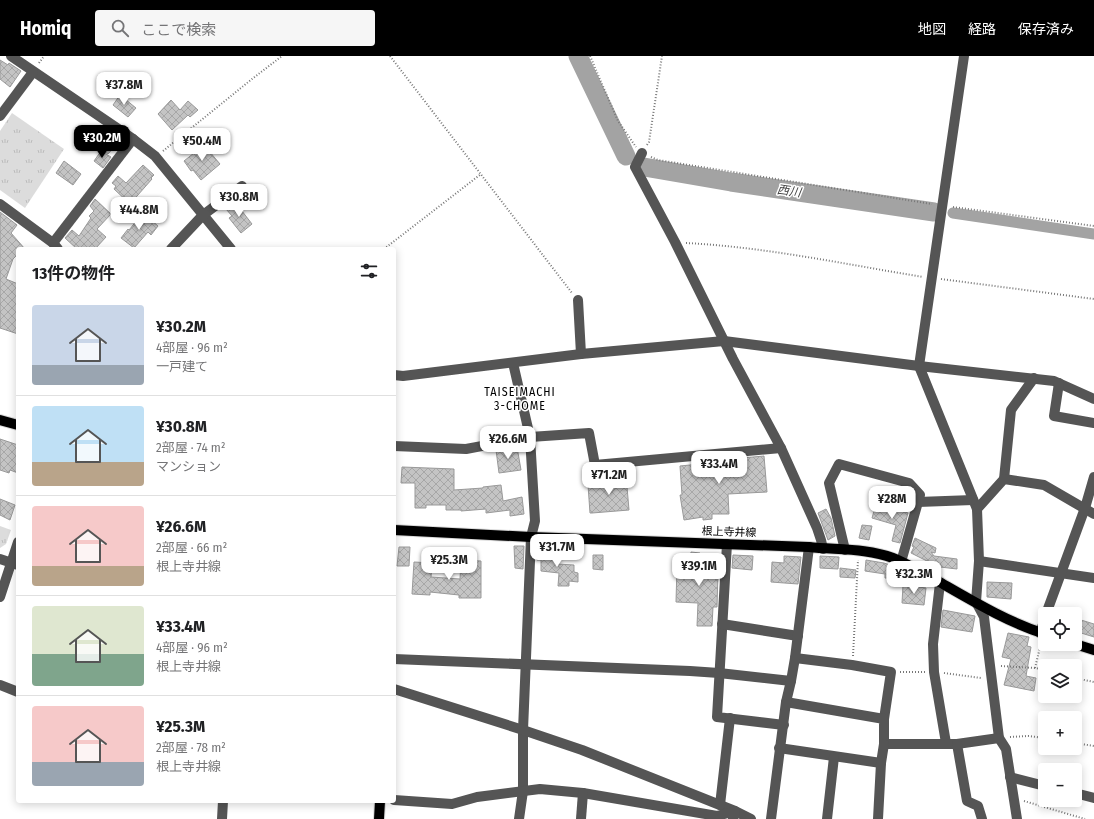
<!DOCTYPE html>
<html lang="ja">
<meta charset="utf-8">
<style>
:root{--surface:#fff;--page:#f6f6f6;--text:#202124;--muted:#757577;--line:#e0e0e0;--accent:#000}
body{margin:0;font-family:"Fira Sans Condensed","Noto Sans JP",sans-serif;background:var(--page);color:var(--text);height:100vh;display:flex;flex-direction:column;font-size:15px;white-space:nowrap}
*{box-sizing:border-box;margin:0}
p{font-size:13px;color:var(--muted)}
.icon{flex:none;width:22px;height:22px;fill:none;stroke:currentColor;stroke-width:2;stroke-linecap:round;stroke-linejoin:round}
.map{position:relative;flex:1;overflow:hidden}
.side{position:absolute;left:16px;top:191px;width:380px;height:556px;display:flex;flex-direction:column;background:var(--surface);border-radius:4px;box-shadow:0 2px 10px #0003}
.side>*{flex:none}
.controls{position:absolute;left:1038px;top:551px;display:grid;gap:8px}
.controls a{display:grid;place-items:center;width:44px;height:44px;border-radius:4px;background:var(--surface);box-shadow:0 2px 10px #0003;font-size:20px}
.price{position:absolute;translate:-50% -34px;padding:0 9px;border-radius:8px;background:#fff;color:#222;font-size:13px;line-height:26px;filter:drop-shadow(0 1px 2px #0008)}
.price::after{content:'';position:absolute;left:50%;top:24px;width:12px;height:9px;margin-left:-6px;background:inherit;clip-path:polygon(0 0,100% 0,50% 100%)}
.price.selected{background:var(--accent);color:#fff}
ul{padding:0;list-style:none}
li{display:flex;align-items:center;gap:12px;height:100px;padding:0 16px}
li+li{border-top:1px solid var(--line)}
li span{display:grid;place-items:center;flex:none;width:112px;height:80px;border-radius:4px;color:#555}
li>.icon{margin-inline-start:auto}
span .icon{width:48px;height:48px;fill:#fffc;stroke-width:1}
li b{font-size:17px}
h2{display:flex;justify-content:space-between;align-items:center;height:48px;padding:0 16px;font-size:17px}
header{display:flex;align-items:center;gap:24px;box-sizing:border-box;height:56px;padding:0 20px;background:var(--accent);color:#fff}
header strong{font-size:19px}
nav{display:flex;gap:22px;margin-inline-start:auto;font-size:14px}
.search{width:280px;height:36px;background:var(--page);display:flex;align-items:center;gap:10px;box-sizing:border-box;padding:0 14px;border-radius:4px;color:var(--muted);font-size:15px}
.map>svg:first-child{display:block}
</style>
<header>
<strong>Homiq</strong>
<div class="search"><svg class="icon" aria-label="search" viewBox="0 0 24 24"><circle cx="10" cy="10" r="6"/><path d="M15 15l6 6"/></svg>ここで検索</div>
<nav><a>地図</a><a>経路</a><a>保存済み</a></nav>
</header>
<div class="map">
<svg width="1094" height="763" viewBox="0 0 1094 763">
<defs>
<pattern id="park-tufts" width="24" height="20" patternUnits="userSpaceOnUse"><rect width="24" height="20" fill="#dcdcdc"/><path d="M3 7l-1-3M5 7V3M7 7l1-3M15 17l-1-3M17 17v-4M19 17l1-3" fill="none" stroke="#bbb"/></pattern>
<pattern id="building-cross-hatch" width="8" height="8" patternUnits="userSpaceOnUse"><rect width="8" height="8" fill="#c4c4c4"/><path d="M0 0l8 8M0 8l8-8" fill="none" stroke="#a7a7a7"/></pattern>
</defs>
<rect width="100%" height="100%" fill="#fff"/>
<g fill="url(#park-tufts)">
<path d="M12,57L64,93L25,152L0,134V75Z"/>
<path d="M0,470L11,474L6,488L0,492Z"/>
</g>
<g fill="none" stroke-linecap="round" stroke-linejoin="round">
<path stroke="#a3a3a3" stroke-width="11" d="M953,157L1094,178"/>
<g stroke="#a3a3a3" stroke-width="19">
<path d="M578,0L626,100"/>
<path d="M644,111L731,126L934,156"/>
</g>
</g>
<g fill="url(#building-cross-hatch)" stroke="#999">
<path d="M0,4L8,9L9,7L21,15L10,31L0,23Z"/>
<path d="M120,39L136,52L128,61L113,49Z"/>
<path d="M171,44L180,54L188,45L198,54L190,61L188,59L172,74L158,58Z"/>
<path d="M103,70L121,83L108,98L91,86Z"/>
<path d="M204,89L220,108L201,124L193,114L191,115L184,105Z"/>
<path d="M101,95L111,101L103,112L94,105Z"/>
<path d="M64,105L81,118L73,129L56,117Z"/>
<path d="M143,109L154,119L151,122L152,123L130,148L114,133L116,130L112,127L118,120L126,127Z"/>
<path d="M95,143L111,158L97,173L106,181L95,193H77L65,182L72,174L79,180L91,162L89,160L94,155L90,150Z"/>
<path d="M235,146L252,168L241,177L229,162L232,160L226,153Z"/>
<path d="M0,156L17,169L11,177L25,193H18V198L13,203L6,223L18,228V278L0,272Z"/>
<path d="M143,157L158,170L151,179L148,176L134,192L121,182L128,173L129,174Z"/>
<path d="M0,383L18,389V417L10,414L9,417L0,414Z"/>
<path d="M517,391L521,414L499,417L496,394Z"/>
<path d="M764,400L767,436L728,438L729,458H712V463L703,464V461L684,464L680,439H682L680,410L710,407L709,405Z"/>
<path d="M402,411L454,413V434L483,432V431L501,429L503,445L522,441L524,458L510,460V454L486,457V453L461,455V454H446V449H426V452H415V427H401Z"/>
<path d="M626,419L629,454L592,457H590L588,429L609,427L608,421Z"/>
<path d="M0,443L15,449L10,464L0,459Z"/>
<path d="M876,448L908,457L900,487L892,485L896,469L872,462Z"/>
<path d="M826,453L831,462L835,480L828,484L818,457Z"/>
<path d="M862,469L872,470L869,484L859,482Z"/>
<path d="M915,482L936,492L935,497L931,496L934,500L957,503V513L940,511L941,512L911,497L914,491L912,490Z"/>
<path d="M514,490H524L523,513L515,512Z"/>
<path d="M399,491H410L409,510H397Z"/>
<path d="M537,495L557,496V508L574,509V516L578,517V526L569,525V530H558L559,517L541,515V504H537Z"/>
<path d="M691,496L700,497V500L711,501V515L718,516L717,551H713L712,570H697L698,547L676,546L677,510L690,511Z"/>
<path d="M593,499H603V514L593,513Z"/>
<path d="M733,499L753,500L752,514L732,512Z"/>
<path d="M784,500L801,501L798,528L771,526L772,506L784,507Z"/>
<path d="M820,500L839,501L838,513L820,512Z"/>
<path d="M461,504L481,505V542H459V539L430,536V539L412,538L414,506L432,507L431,521L460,523Z"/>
<path d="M866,504L884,507L899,512L898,523L885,522V518L865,515Z"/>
<path d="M840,512L856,514L855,522L840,521Z"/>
<path d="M987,526L1012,527L1011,543L987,541Z"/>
<path d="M903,529L926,532L924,549L902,547Z"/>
<path d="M943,554L975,560L972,576L941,571Z"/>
<path d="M1081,564L1094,568V581L1078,576Z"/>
<path d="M1008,577L1029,581L1027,590L1031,591L1026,620L1036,622L1034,635L1004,629L1011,603L1002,601Z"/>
</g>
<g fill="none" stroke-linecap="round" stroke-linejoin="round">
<defs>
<g id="major">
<path d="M0,364L18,369"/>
<path d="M394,474L531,481L809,491C836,494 867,492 893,502C908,508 922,517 936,524C971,544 1007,566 1045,578"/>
<path d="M1075,588L1094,594"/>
<path d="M379,763L380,745"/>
</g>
</defs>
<use href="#major" stroke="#dbdbdb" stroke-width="12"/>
<g stroke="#777" stroke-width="2" stroke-dasharray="1 2" stroke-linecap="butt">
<path d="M390,0L572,237"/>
<path d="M590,0L618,65L636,91"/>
<path d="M39,7L44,0"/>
<path d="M647,89L649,86L662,0"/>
<path d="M163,95L252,23L282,0"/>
<path d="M651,101L658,104L932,148"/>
<path d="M953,151L1094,170"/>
<path d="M686,187C765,191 844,208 923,221"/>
<path d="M384,193L481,118"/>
<path d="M941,223L1094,243"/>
<path d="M853,600L858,504"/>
<path d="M1001,610L1035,612L1045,614"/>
<path d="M1035,612L1041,587"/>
<path d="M900,616H925"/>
<path d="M944,617L981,622"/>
<path d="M1075,622L1094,626"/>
<path d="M1010,681L1028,680L1045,682"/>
<path d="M1075,687L1094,690"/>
<path d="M1024,745L1085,763"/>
</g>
<g stroke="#555" stroke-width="10">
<path d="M11,0L133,83L155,100L231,193"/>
<path d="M964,0L919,310L977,453L979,505L976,546L984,561L999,682L1006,693L1017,763"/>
<path d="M0,60L33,16"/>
<path d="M642,97L635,111L675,186L733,303L781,392L817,472L821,484L823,493"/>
<path d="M0,148L53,187L58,193"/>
<path d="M53,187L133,83"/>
<path d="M171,193L203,159L242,130"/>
<path d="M578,244L581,298"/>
<path d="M513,307L530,381L535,465L531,481L523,674V735L519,763"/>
<path d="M394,319L403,320L581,298L724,285L919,310L1054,325L1094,343"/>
<path d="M1059,327L1054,360L1094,367"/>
<path d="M394,390L466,393L530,381L589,377L595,409L781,392"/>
<path d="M1004,423L1011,354L1034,322"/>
<path d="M918,446L973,444"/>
<path d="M977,453L1004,423L1044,429L1094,458"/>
<path d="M727,488L717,661L784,669"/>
<path d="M845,494L829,427L839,408L909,427L920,439L901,506"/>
<path d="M0,503L18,509"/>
<path d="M979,505L1094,522"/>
<path d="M940,527L933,588L934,616L946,687"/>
<path d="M0,541L18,486"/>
<path d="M1046,558L1085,452L1094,421"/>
<path d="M722,568L798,580"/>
<path d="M1040,577L1045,562"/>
<path d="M795,602L852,609L891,616L884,663"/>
<path d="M394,603L690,615L719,617L791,625"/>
<path d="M0,629L18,636"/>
<path d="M394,633L523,674L582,694L735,755L751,763"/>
<path d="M786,646L884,663V688H957L999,682"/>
<path d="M957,688L967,745L978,750L982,763"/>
<path d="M779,692L881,707"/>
<path d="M1010,721L1045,730"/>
<path d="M1075,737L1094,742"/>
<path d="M394,744L452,748L477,741L540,733L583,737L717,760L735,755L733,763"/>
<path d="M720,749L730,662"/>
<path d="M222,763L223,745"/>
<path d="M581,763L583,737"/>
<path d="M771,763L786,646L791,625L795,602L809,491"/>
<path d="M827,763L834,701"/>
<path d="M878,763L881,707L884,688"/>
</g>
<use href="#major" stroke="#000" stroke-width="10"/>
</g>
<g text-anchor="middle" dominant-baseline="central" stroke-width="3" stroke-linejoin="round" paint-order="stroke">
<g font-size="11" fill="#000" stroke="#fff">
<text transform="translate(729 476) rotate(2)">根上寺井線</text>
</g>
<g font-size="12" font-style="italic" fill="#444" stroke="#fff">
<text transform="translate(789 135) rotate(8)">西川</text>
</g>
<g font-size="12" letter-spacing="1" fill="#000" stroke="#fff">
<text x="520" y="336">TAISEIMACHI<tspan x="520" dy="14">3-CHOME</tspan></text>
</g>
</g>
</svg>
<div class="controls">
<a><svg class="icon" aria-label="locate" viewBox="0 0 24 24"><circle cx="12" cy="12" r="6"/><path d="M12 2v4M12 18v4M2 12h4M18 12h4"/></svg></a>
<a><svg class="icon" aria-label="layers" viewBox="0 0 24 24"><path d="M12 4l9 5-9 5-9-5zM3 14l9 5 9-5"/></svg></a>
<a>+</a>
<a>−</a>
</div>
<b class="price" style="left:124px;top:50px">¥37.8M</b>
<b class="price selected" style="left:102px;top:103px">¥30.2M</b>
<b class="price" style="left:202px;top:106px">¥50.4M</b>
<b class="price" style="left:239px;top:162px">¥30.8M</b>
<b class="price" style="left:139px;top:175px">¥44.8M</b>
<b class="price" style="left:508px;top:404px">¥26.6M</b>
<b class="price" style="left:719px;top:429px">¥33.4M</b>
<b class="price" style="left:609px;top:440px">¥71.2M</b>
<b class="price" style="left:892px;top:464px">¥28M</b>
<b class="price" style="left:557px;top:512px">¥31.7M</b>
<b class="price" style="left:449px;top:525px">¥25.3M</b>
<b class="price" style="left:699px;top:531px">¥39.1M</b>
<b class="price" style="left:914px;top:539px">¥32.3M</b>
<section class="side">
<h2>13件の物件<svg class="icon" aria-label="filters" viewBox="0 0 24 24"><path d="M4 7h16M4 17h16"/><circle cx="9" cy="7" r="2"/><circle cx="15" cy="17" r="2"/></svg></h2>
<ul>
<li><span style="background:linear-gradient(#c9d6e8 75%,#9aa5b1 0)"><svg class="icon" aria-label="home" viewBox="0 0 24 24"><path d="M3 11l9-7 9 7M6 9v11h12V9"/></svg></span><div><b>¥30.2M</b><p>4部屋 · 96 m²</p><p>一戸建て</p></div></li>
<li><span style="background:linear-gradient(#bfe0f5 70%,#b9a48a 0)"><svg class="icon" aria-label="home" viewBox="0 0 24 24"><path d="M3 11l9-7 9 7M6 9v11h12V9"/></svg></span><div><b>¥30.8M</b><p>2部屋 · 74 m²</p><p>マンション</p></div></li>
<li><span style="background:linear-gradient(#f6c9c9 75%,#b9a48a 0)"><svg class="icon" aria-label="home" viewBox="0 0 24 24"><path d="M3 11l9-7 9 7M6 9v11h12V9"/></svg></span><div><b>¥26.6M</b><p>2部屋 · 66 m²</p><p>根上寺井線</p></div></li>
<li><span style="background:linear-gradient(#dfe7d0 60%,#7fa58c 0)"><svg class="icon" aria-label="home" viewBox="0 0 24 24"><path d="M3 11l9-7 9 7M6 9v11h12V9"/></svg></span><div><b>¥33.4M</b><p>4部屋 · 96 m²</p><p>根上寺井線</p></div></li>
<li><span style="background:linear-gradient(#f6c9c9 70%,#9aa5b1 0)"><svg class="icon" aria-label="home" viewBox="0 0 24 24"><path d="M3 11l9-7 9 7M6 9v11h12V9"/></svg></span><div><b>¥25.3M</b><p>2部屋 · 78 m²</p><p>根上寺井線</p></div></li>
</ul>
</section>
</div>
